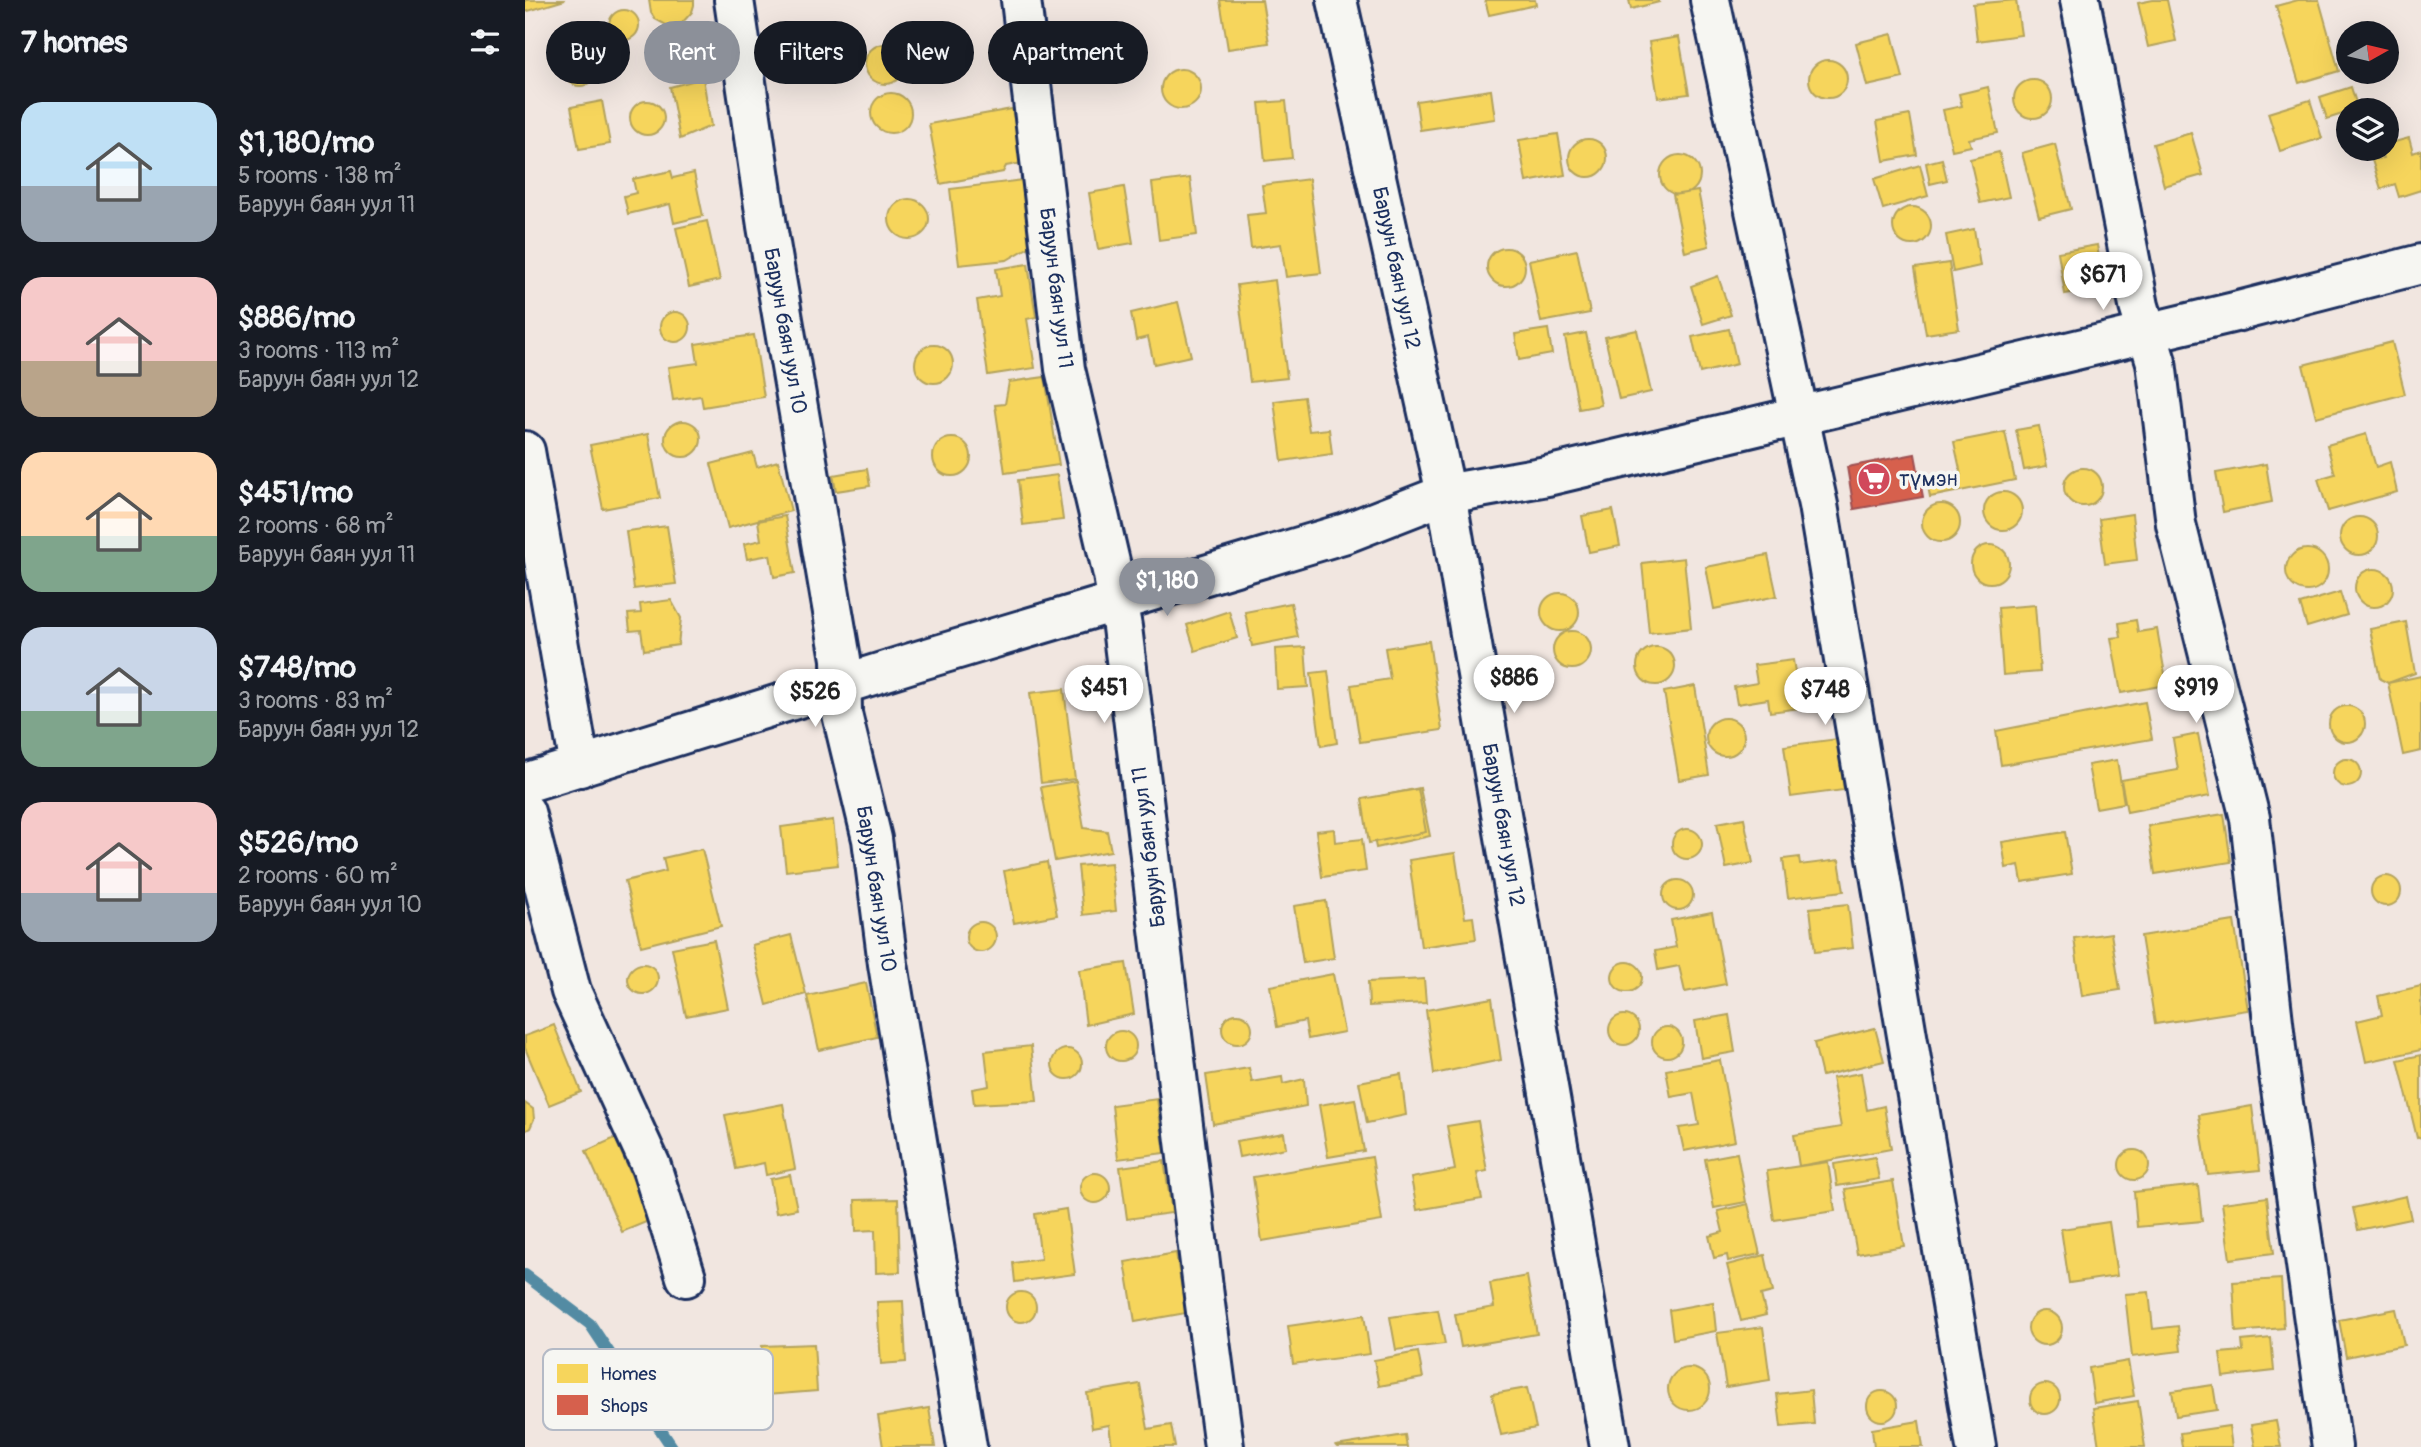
<!DOCTYPE html>
<meta charset="utf-8">
<style>
:root{--surface:#171b24;--page:#242831;--text:#f1f3f6;--muted:#9ea1a6;--accent:#8c9099}
body{margin:0;font-family:Pangolin,sans-serif;background:var(--page);color:var(--text);height:100vh;display:flex;flex-direction:column;font-size:26px;white-space:nowrap}
*{box-sizing:border-box;margin:0}
p{font-size:23px;color:var(--muted)}
.icon{flex:none;width:38px;height:38px;fill:none;stroke:currentColor;stroke-width:2;stroke-linecap:round;stroke-linejoin:round}
.map{position:relative;flex:1;overflow:hidden}
.details{display:flex;flex-direction:column;background:var(--surface);width:525px}
.details>*{flex:none}
.banner{position:absolute;left:21px;top:21px;width:665px;height:63px;display:flex;gap:14px}
.needle{width:46px;rotate:82deg}
.tools{position:absolute;left:1811px;top:21px;display:grid;gap:14px}
.tools a{display:grid;place-items:center;width:63px;height:63px;border-radius:50%;background:var(--surface);box-shadow:0 7px 28px #0002;font-size:35px}
.price{position:absolute;translate:-50% -60px;padding:0 16px;border-radius:24px;background:#fff;color:#222;font-size:23px;line-height:46px;filter:drop-shadow(0 2px 4px #0008)}
.price::after{content:'';position:absolute;left:50%;top:42px;width:21px;height:16px;margin-left:-10px;background:inherit;clip-path:polygon(0 0,100% 0,50% 100%)}
.price.selected{background:var(--accent);color:#fff}
ul{padding:0;list-style:none}
li{display:flex;align-items:center;gap:21px;height:175px;padding:0 21px}
li span{display:grid;place-items:center;flex:none;width:196px;height:140px;border-radius:21px;color:#555}
li>.icon{margin-inline-start:auto}
span .icon{width:84px;height:84px;fill:#fffc;stroke-width:1}
li b{font-size:30px}
h2{display:flex;justify-content:space-between;align-items:center;height:84px;padding:0 21px;font-size:30px}
.chip{padding:0 24px;border-radius:32px;background:var(--surface);box-shadow:0 7px 28px #0002;font-size:24px;line-height:63px}
.chip.selected{background:var(--accent);color:#fff}
main{display:flex;flex:1;min-height:0}
.map>svg:first-child{display:block}
</style>
<main>
<section class="details">
<h2>7 homes<svg class="icon" aria-label="filters" viewBox="0 0 24 24"><path d="M4 7h16M4 17h16"/><circle cx="9" cy="7" r="2"/><circle cx="15" cy="17" r="2"/></svg></h2>
<ul>
<li><span style="background:linear-gradient(#bfe0f5 60%,#9aa5b1 0)"><svg class="icon" aria-label="home" viewBox="0 0 24 24"><path d="M3 11l9-7 9 7M6 9v11h12V9"/></svg></span><div><b>$1,180/mo</b><p>5 rooms · 138 m²</p><p>Баруун баян уул 11</p></div></li>
<li><span style="background:linear-gradient(#f6c9c9 60%,#b9a48a 0)"><svg class="icon" aria-label="home" viewBox="0 0 24 24"><path d="M3 11l9-7 9 7M6 9v11h12V9"/></svg></span><div><b>$886/mo</b><p>3 rooms · 113 m²</p><p>Баруун баян уул 12</p></div></li>
<li><span style="background:linear-gradient(#ffd9b3 60%,#7fa58c 0)"><svg class="icon" aria-label="home" viewBox="0 0 24 24"><path d="M3 11l9-7 9 7M6 9v11h12V9"/></svg></span><div><b>$451/mo</b><p>2 rooms · 68 m²</p><p>Баруун баян уул 11</p></div></li>
<li><span style="background:linear-gradient(#c9d6e8 60%,#7fa58c 0)"><svg class="icon" aria-label="home" viewBox="0 0 24 24"><path d="M3 11l9-7 9 7M6 9v11h12V9"/></svg></span><div><b>$748/mo</b><p>3 rooms · 83 m²</p><p>Баруун баян уул 12</p></div></li>
<li><span style="background:linear-gradient(#f6c9c9 65%,#9aa5b1 0)"><svg class="icon" aria-label="home" viewBox="0 0 24 24"><path d="M3 11l9-7 9 7M6 9v11h12V9"/></svg></span><div><b>$526/mo</b><p>2 rooms · 60 m²</p><p>Баруун баян уул 10</p></div></li>
</ul>
</section>
<div class="map">
<svg width="1896" height="1447" viewBox="0 0 1896 1447">
<rect width="100%" height="100%" fill="#f1e6e0"/>
<filter id="ink" filterUnits="userSpaceOnUse"><feTurbulence type="fractalNoise" baseFrequency=".0143" numOctaves="2"/><feDisplacementMap in="SourceGraphic" scale="14" xChannelSelector="R" yChannelSelector="G"/><feConvolveMatrix kernelMatrix="1 2 1 2 8 2 1 2 1" color-interpolation-filters="sRGB"/></filter>
<g filter="url(#ink)">
<g fill="#f6d55c" stroke="#b4a35d" stroke-width="2">
<path d="M0,0H40L0,12Z"/>
<path d="M124,0H169V5L167,12L157,23L143,26L130,19L126,13Z"/>
<path d="M695,0H737L744,43L703,49Z"/>
<path d="M960,0H1010L1011,5L964,15Z"/>
<path d="M1104,0H1133L1134,2L1106,9Z"/>
<path d="M1491,0L1496,35L1452,41L1448,4Z"/>
<path d="M1628,0H1642L1651,41L1623,47L1613,3Z"/>
<path d="M1773,0H1794L1814,71L1774,83L1751,6Z"/>
<circle cx="99" cy="25" r="15"/>
<circle cx="165" cy="52" r="20"/>
<path d="M1367,34L1378,78L1342,86L1331,43Z"/>
<path d="M1154,37L1164,94L1133,98L1124,42Z"/>
<circle cx="360" cy="64" r="20"/>
<circle cx="55" cy="71" r="15"/>
<circle cx="1303" cy="79" r="19"/>
<circle cx="656" cy="89" r="20"/>
<path d="M178,78L186,126L155,139L145,87Z"/>
<circle cx="1508" cy="99" r="19"/>
<path d="M1463,87L1473,133L1444,139L1446,146L1427,150L1418,110L1437,106L1434,94Z"/>
<path d="M1826,87L1833,109L1802,119L1795,97Z"/>
<path d="M966,90L970,119L895,130L891,101Z"/>
<circle cx="366" cy="113" r="20"/>
<path d="M1785,100L1797,138L1755,151L1743,113Z"/>
<circle cx="122" cy="118" r="17"/>
<path d="M77,101L85,144L54,149L46,107Z"/>
<path d="M761,101L767,158L740,161L734,103Z"/>
<path d="M487,109L498,163L481,166L478,172L415,184L404,124Z"/>
<path d="M1385,115L1392,155L1359,161L1352,121Z"/>
<path d="M1666,133L1678,175L1639,186L1628,144Z"/>
<path d="M1033,134L1040,175L1001,182L994,140Z"/>
<path d="M1884,138L1888,153L1896,150V190L1874,197L1870,184L1856,189L1847,160L1858,158L1855,149H1862V144Z"/>
<circle cx="1063" cy="158" r="19"/>
<path d="M1530,144L1546,209L1514,217L1497,153Z"/>
<path d="M1474,152L1484,197L1455,203L1445,159Z"/>
<circle cx="1155" cy="175" r="20"/>
<path d="M1417,159L1422,180L1405,184L1401,163Z"/>
<path d="M1395,165L1403,196L1358,209L1349,179Z"/>
<path d="M146,171L148,178L169,173L178,216L149,223L145,204L103,214L99,196L111,193L108,179Z"/>
<path d="M665,178L672,235L634,240L627,183Z"/>
<path d="M784,179L796,273L761,277L756,244L726,248L722,215L741,213L737,185Z"/>
<path d="M498,180L506,246L482,260L434,265L425,189Z"/>
<path d="M599,187L608,243L573,249L564,193Z"/>
<path d="M1173,191L1184,246L1160,252L1148,195Z"/>
<circle cx="384" cy="219" r="20"/>
<circle cx="1387" cy="226" r="19"/>
<path d="M182,221L195,280L164,287L151,228Z"/>
<path d="M1449,229L1455,266L1428,272L1421,235Z"/>
<path d="M1572,245L1579,287L1540,294L1533,252Z"/>
<circle cx="981" cy="267" r="19"/>
<path d="M1052,250L1065,313L1016,322L1004,260Z"/>
<path d="M1424,263L1434,329L1401,334L1390,268Z"/>
<path d="M503,264L511,317L502,319L510,368L463,375L452,300L475,296L471,269Z"/>
<path d="M1193,276L1206,315L1178,324L1166,286Z"/>
<path d="M750,280L762,378L725,382L712,285Z"/>
<path d="M653,302L666,356L629,364L623,337L611,340L606,313Z"/>
<circle cx="150" cy="327" r="15"/>
<path d="M1023,329L1027,354L994,360L990,334Z"/>
<path d="M1204,329L1212,364L1175,373L1167,337Z"/>
<path d="M1112,330L1126,392L1094,399L1080,337Z"/>
<path d="M1061,333L1076,405L1054,409L1040,337Z"/>
<path d="M229,335L239,397L178,407L176,396L148,400L143,367L173,363L170,344Z"/>
<path d="M1867,342L1880,394L1791,417L1778,365Z"/>
<circle cx="409" cy="364" r="19"/>
<path d="M520,377L534,465L480,473L470,405L480,404L484,382Z"/>
<path d="M779,397L784,431L804,429L807,454L757,461L749,401Z"/>
<circle cx="158" cy="439" r="18"/>
<path d="M1514,426L1522,466L1499,470L1491,430Z"/>
<path d="M1480,432L1490,480L1405,497L1402,481L1436,474L1429,442Z"/>
<path d="M123,434L135,498L78,509L65,445Z"/>
<path d="M1841,434L1851,467L1865,462L1872,492L1803,511L1793,479L1810,474L1802,445Z"/>
<circle cx="427" cy="457" r="19"/>
<path d="M228,453L232,467L253,461L266,511L203,528L186,464Z"/>
<path d="M1741,464L1747,502L1698,512L1691,473Z"/>
<circle cx="1558" cy="487" r="19"/>
<path d="M342,469L345,486L311,491L308,475Z"/>
<path d="M532,475L538,520L498,525L493,480Z"/>
<circle cx="1478" cy="511" r="19"/>
<circle cx="1416" cy="523" r="19"/>
<path d="M1088,510L1095,546L1064,552L1057,516Z"/>
<path d="M1607,514L1612,560L1580,564L1574,519Z"/>
<path d="M260,516L270,573L249,577L245,555L222,559L219,544L236,540L233,521Z"/>
<circle cx="1834" cy="536" r="19"/>
<path d="M142,526L151,584L109,589L101,531Z"/>
<circle cx="1465" cy="564" r="19"/>
<circle cx="1782" cy="570" r="21"/>
<path d="M1243,555L1252,596L1189,609L1181,567Z"/>
<path d="M1159,558L1166,628L1124,633L1117,563Z"/>
<circle cx="1849" cy="588" r="19"/>
<path d="M1815,592L1822,615L1782,627L1775,604Z"/>
<circle cx="1035" cy="612" r="19"/>
<path d="M146,600L156,618L153,645L119,650L116,630L105,631L103,614L116,613L115,604Z"/>
<path d="M766,603L773,637L727,646L720,612Z"/>
<path d="M1510,605L1515,672L1478,675L1473,608Z"/>
<path d="M704,611L712,638L670,651L662,625Z"/>
<path d="M1611,620L1613,632L1632,629L1642,685L1596,693L1586,638L1596,637L1594,623Z"/>
<path d="M1881,622L1890,673L1863,683L1855,679L1845,629Z"/>
<circle cx="1047" cy="650" r="19"/>
<path d="M904,641L917,730L835,742L826,685L865,679L860,648Z"/>
<circle cx="1131" cy="666" r="19"/>
<path d="M780,647L783,687L752,689L750,649Z"/>
<path d="M1268,660L1276,708L1245,712L1243,699L1212,704L1209,687L1232,683L1229,665Z"/>
<path d="M803,671L812,743L796,746L786,673Z"/>
<path d="M1896,676V751L1878,755L1863,683Z"/>
<path d="M1170,686L1184,775L1154,780L1139,692Z"/>
<path d="M539,689L550,779L516,783L505,693Z"/>
<path d="M1620,702L1627,739L1476,765L1471,731Z"/>
<circle cx="1822" cy="724" r="18"/>
<circle cx="1200" cy="737" r="19"/>
<path d="M1673,734L1685,796L1602,812L1596,780L1653,770L1648,739Z"/>
<path d="M1312,739L1319,790L1266,797L1259,746Z"/>
<circle cx="1822" cy="773" r="14"/>
<path d="M1592,760L1599,803L1571,808L1563,765Z"/>
<path d="M551,781L559,828L582,831L586,851L530,861L516,787Z"/>
<path d="M895,788L905,836L851,848L841,799Z"/>
<path d="M893,789L901,832L844,843L837,799Z"/>
<path d="M1699,814L1706,862L1630,874L1623,826Z"/>
<path d="M1219,818L1228,863L1201,868L1192,823Z"/>
<path d="M308,820L313,865L261,871L256,827Z"/>
<path d="M809,829L810,842L837,839L841,871L797,877L791,831Z"/>
<circle cx="1162" cy="844" r="15"/>
<path d="M1540,832L1547,874L1497,882L1494,865L1481,868L1477,842Z"/>
<path d="M177,849L196,926L116,946L100,881L141,871L138,858Z"/>
<path d="M930,853L940,918L948,917L951,939L896,947L884,860Z"/>
<path d="M1274,857L1275,865L1314,860L1319,891L1263,898L1258,859Z"/>
<path d="M522,862L532,915L489,923L479,871Z"/>
<path d="M586,863L591,911L558,915L553,866Z"/>
<circle cx="1861" cy="891" r="15"/>
<circle cx="1153" cy="895" r="15"/>
<path d="M801,901L809,958L778,963L769,906Z"/>
<path d="M1323,904L1328,948L1290,952L1285,908Z"/>
<path d="M1187,912L1201,984L1160,992L1154,966L1133,970L1130,951L1151,947L1146,920Z"/>
<path d="M1709,921L1723,1010L1630,1024L1616,936Z"/>
<circle cx="456" cy="937" r="15"/>
<path d="M1586,933L1595,990L1557,996L1549,938Z"/>
<path d="M266,935L281,994L242,1005L227,945Z"/>
<path d="M189,940L203,1008L161,1016L147,948Z"/>
<circle cx="1102" cy="977" r="15"/>
<path d="M601,963L609,1014L561,1025L554,970Z"/>
<circle cx="118" cy="979" r="15"/>
<path d="M808,974L819,1032L783,1039L780,1021L752,1027L745,986Z"/>
<path d="M899,979L901,1003L844,1006L843,982Z"/>
<path d="M341,983L352,1037L294,1050L282,996Z"/>
<path d="M1896,986V1050L1841,1062L1832,1021L1857,1015L1853,996Z"/>
<path d="M967,998L976,1060L909,1074L901,1010Z"/>
<circle cx="712" cy="1029" r="15"/>
<path d="M1204,1015L1210,1052L1176,1058L1170,1021Z"/>
<circle cx="1099" cy="1030" r="15"/>
<path d="M29,1025L56,1092L24,1105L0,1048V1036Z"/>
<circle cx="1142" cy="1042" r="15"/>
<path d="M1350,1028L1359,1061L1297,1076L1289,1043Z"/>
<circle cx="596" cy="1046" r="15"/>
<path d="M506,1046L512,1101L449,1104L447,1089L464,1086L460,1051Z"/>
<circle cx="542" cy="1064" r="15"/>
<path d="M1896,1055V1137L1892,1138L1873,1060Z"/>
<path d="M1195,1060L1210,1141L1159,1151L1154,1128L1174,1125L1168,1093L1146,1097L1141,1070Z"/>
<path d="M724,1068L727,1082L757,1077L758,1084L779,1079L781,1106L688,1124L681,1075Z"/>
<path d="M1336,1073L1342,1110L1359,1106L1366,1149L1274,1166L1269,1135L1316,1127L1307,1078Z"/>
<path d="M876,1074L881,1115L842,1123L834,1082Z"/>
<path d="M632,1099L640,1153L593,1159L587,1105Z"/>
<path d="M830,1099L839,1151L803,1157L794,1105Z"/>
<path d="M0,1103L8,1109L9,1119L5,1128L0,1131Z"/>
<path d="M258,1104L270,1169L241,1175L239,1163L211,1169L200,1115Z"/>
<path d="M1727,1106L1735,1170L1683,1175L1674,1115Z"/>
<path d="M953,1121L962,1171L952,1173L957,1199L892,1210L886,1178L930,1170L922,1126Z"/>
<path d="M759,1133L761,1148L714,1157L711,1141Z"/>
<path d="M90,1138L126,1220L97,1232L61,1151Z"/>
<circle cx="1609" cy="1165" r="15"/>
<path d="M1212,1153L1221,1202L1189,1208L1180,1159Z"/>
<path d="M847,1157L857,1221L737,1241L728,1177Z"/>
<path d="M1350,1157L1354,1179L1312,1186L1309,1164Z"/>
<path d="M639,1161L647,1213L602,1219L595,1167Z"/>
<path d="M1303,1162L1310,1211L1249,1220L1242,1171Z"/>
<circle cx="570" cy="1188" r="15"/>
<path d="M265,1175L272,1209L251,1213L245,1179Z"/>
<path d="M1368,1181L1379,1246L1332,1254L1320,1189Z"/>
<path d="M1673,1185L1677,1221L1612,1227L1609,1192Z"/>
<path d="M1881,1196L1886,1219L1833,1230L1828,1208Z"/>
<path d="M1742,1197L1749,1253L1705,1259L1697,1203Z"/>
<path d="M373,1199L375,1272L351,1273L350,1230L331,1231L330,1200Z"/>
<path d="M1223,1204L1235,1254L1203,1261L1202,1255L1189,1258L1184,1236L1198,1232L1193,1211Z"/>
<path d="M541,1209L550,1274L490,1282L488,1263L516,1259L510,1214Z"/>
<path d="M1584,1222L1592,1276L1544,1283L1536,1229Z"/>
<path d="M651,1253L661,1313L610,1322L600,1262Z"/>
<path d="M1240,1255L1248,1292L1236,1295L1241,1315L1216,1321L1202,1265Z"/>
<path d="M1002,1276L1012,1334L936,1347L930,1314L969,1307L965,1283Z"/>
<path d="M1756,1279L1759,1328L1711,1332L1708,1282Z"/>
<circle cx="496" cy="1307" r="15"/>
<path d="M1624,1292L1628,1329L1653,1326L1656,1351L1607,1357L1600,1294Z"/>
<path d="M378,1301L381,1362L356,1364L352,1302Z"/>
<path d="M1188,1302L1191,1331L1148,1339L1144,1310Z"/>
<path d="M1871,1309L1879,1345L1821,1357L1814,1320Z"/>
<path d="M913,1310L920,1344L871,1350L865,1317Z"/>
<circle cx="1520" cy="1328" r="17"/>
<path d="M839,1315L845,1354L768,1364L763,1326Z"/>
<path d="M1238,1327L1245,1380L1201,1387L1192,1333Z"/>
<path d="M1746,1338L1749,1371L1698,1377L1695,1353L1718,1351L1717,1341Z"/>
<path d="M289,1344L292,1391L242,1395L237,1346Z"/>
<path d="M893,1352L898,1378L854,1386L849,1360Z"/>
<path d="M1603,1361L1609,1396L1569,1403L1564,1368Z"/>
<circle cx="1164" cy="1389" r="21"/>
<path d="M615,1384L623,1429L646,1425L650,1447H587L584,1425L567,1428L562,1393Z"/>
<circle cx="1520" cy="1399" r="15"/>
<path d="M1688,1385L1692,1410L1651,1416L1647,1391Z"/>
<path d="M1002,1388L1011,1428L976,1435L967,1394Z"/>
<path d="M1286,1390L1289,1424L1256,1427L1252,1394Z"/>
<circle cx="1357" cy="1406" r="15"/>
<path d="M1613,1401L1620,1447H1574L1568,1408Z"/>
<path d="M404,1408L410,1447H358L353,1416Z"/>
<path d="M1394,1421L1398,1447H1349L1347,1429Z"/>
<path d="M1751,1421L1756,1447H1730L1726,1425Z"/>
<path d="M1704,1426L1707,1447H1657L1655,1433Z"/>
<path d="M880,1435L882,1447H812L811,1446Z"/>
</g>
<path fill="#d6604d" stroke="#9e5152" stroke-width="2" d="M1390,454L1398,497L1329,509L1322,467Z"/>
<g fill="none" stroke-linecap="round" stroke-linejoin="round">
<path stroke="#538ba3" stroke-width="12" d="M0,1275L65,1324L147,1447"/>
<defs>
<g id="street">
<path d="M209,0L242,226L316,659L317,714L347,839L363,964L442,1447"/>
<path d="M496,0L540,369L588,575L597,627L680,1304L699,1447"/>
<path d="M812,0L921,494L1085,1447"/>
<path d="M1185,0L1293,505L1451,1447"/>
<path d="M1555,0L1614,306L1631,362L1651,524L1725,818L1754,1075L1807,1447"/>
<path d="M0,451L55,767"/>
<path d="M0,783L396,660L821,533L921,494L1022,476L1710,312L1896,264"/>
<path d="M0,812L46,991L126,1166L161,1277"/>
</g>
</defs>
<use href="#street" stroke="#1b2f5e" stroke-width="44"/>
<use href="#street" stroke="#f6f6f2" stroke-width="38"/>
</g>
</g>
<defs>
<symbol id="supermarket-disc" viewBox="-11 -11 22 22"><circle r="9.5" fill="#d1495b" stroke="#f6f6f2"/><path d="M-6-5.5h2.5l.6 2H6L4.5 2H-2.5L-4.4-4H-6ZM-1.5 3.2a1.3 1.3 0 1 0 .1 0ZM3 3.2a1.3 1.3 0 1 0 .1 0Z" fill="#fff"/></symbol>
</defs>
<g fill-rule="evenodd">
<use href="#supermarket-disc" x="1330" y="460" width="38" height="38"/>
</g>
<g text-anchor="middle" dominant-baseline="central" stroke-width="7" stroke-linejoin="round" paint-order="stroke">
<g font-size="21" fill="#1b2f5e" stroke="#f6f6f2">
<text transform="translate(871 268) rotate(78)">Баруун баян уул 12</text>
<text transform="translate(531 288) rotate(83)">Баруун баян уул 11</text>
<text transform="translate(260 331) rotate(80)">Баруун баян уул 10</text>
<text transform="translate(978 825) rotate(80)">Баруун баян уул 12</text>
<text transform="translate(624 847) rotate(-97)">Баруун баян уул 11</text>
<text transform="translate(351 889) rotate(81)">Баруун баян уул 10</text>
</g>
<g font-size="21" fill="#1b2f5e" stroke="#f6f6f2" text-anchor="start">
<text x="1374" y="479">түмэн</text>
</g>
</g>
<rect x="18" y="1349" width="230" height="81" rx="10" fill="#f6f6f2" stroke="#b4bac6" stroke-width="2"/>
<rect x="32" y="1364" width="31" height="19" fill="#f6d55c"/>
<rect x="32" y="1395" width="31" height="20" fill="#d6604d"/>
<g font-size="19" fill="#1b2f5e">
<text x="75" y="1380">Homes</text>
<text x="75" y="1412">Shops</text>
</g>
</svg>
<div class="tools">
<a><svg class="needle" viewBox="-14 -14 28 28"><path d="M0-13l5 13h-10z" fill="#e53935"/><path d="M0 13l5-13h-10z" fill="#9ea1a6"/></svg></a>
<a><svg class="icon" aria-label="layers" viewBox="0 0 24 24"><path d="M12 4l9 5-9 5-9-5zM3 14l9 5 9-5"/></svg></a>
</div>
<b class="price" style="left:1578px;top:312px">$671</b>
<b class="price selected" style="left:642px;top:618px">$1,180</b>
<b class="price" style="left:989px;top:715px">$886</b>
<b class="price" style="left:579px;top:725px">$451</b>
<b class="price" style="left:1671px;top:725px">$919</b>
<b class="price" style="left:1300px;top:727px">$748</b>
<b class="price" style="left:290px;top:729px">$526</b>
<div class="banner">
<a class="chip">Buy</a>
<a class="chip selected">Rent</a>
<a class="chip">Filters</a>
<a class="chip">New</a>
<a class="chip">Apartment</a>
</div>
</div>
</main>
